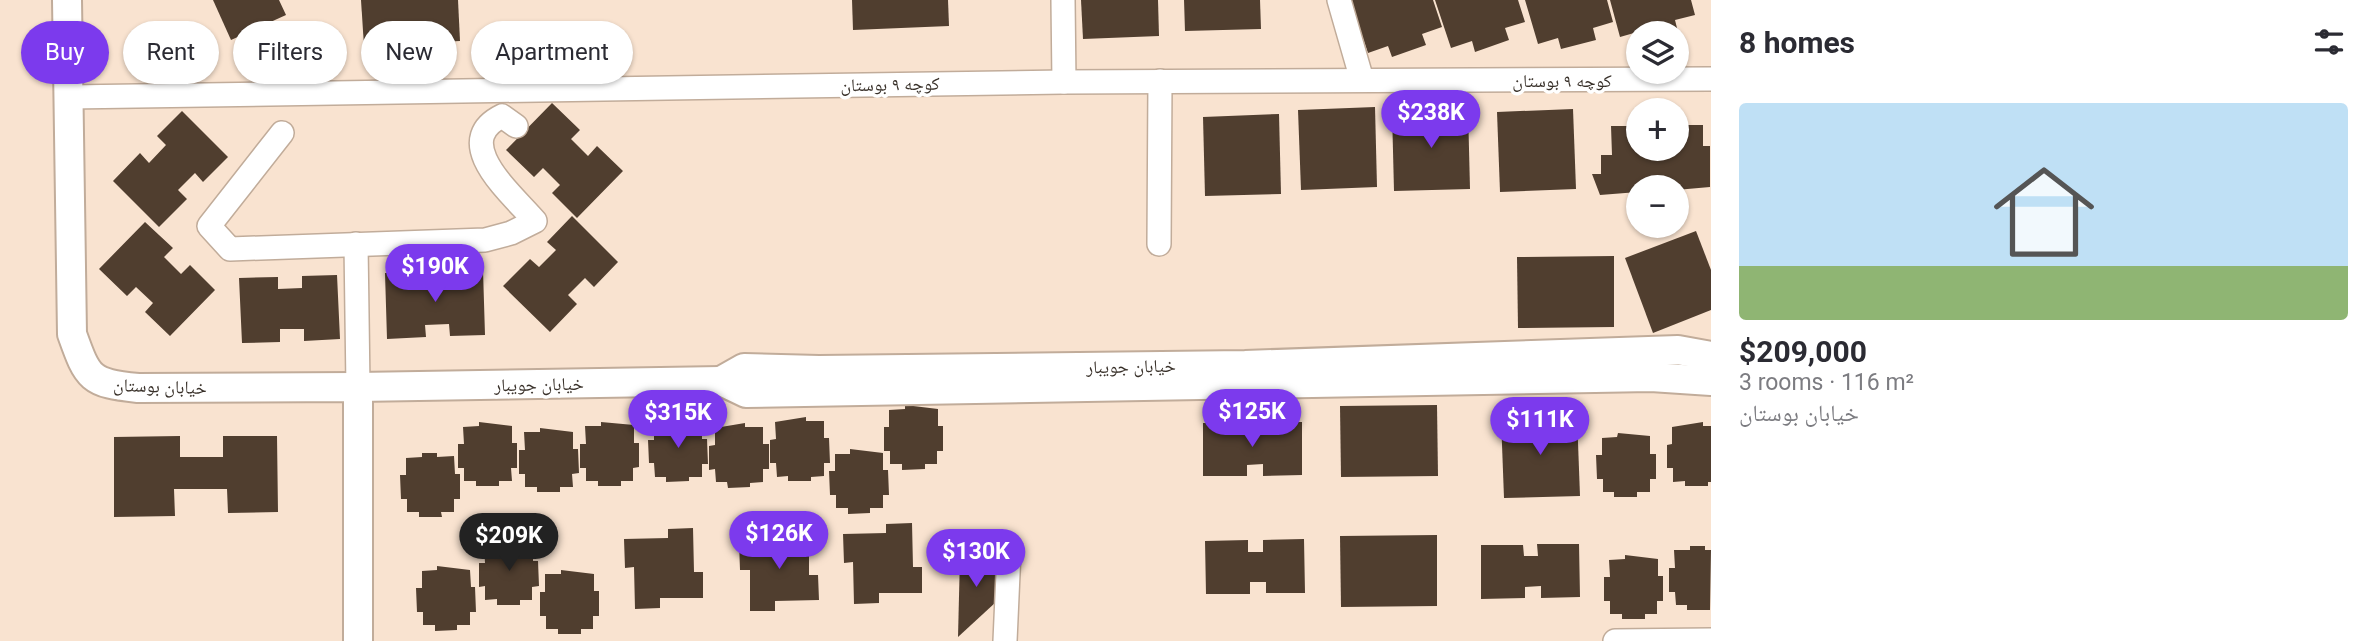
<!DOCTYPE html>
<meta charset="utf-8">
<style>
:root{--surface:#fff;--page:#f2f2f3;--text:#2b2b33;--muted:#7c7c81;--accent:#7c3aed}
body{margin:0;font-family:Roboto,"Noto Naskh Arabic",sans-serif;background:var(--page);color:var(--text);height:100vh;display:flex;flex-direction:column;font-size:26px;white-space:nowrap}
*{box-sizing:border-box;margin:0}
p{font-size:23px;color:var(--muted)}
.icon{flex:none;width:38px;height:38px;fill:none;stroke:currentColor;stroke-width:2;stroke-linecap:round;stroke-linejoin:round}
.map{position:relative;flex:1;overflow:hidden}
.details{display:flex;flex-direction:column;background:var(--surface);width:665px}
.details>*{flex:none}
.guide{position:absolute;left:21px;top:21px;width:665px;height:63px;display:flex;gap:14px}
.tools{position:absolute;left:1626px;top:21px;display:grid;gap:14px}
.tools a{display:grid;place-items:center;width:63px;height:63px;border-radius:50%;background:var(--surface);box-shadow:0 2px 5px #0004;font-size:35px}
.price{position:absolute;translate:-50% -60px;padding:0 16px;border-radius:24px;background:var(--accent);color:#fff;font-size:23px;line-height:46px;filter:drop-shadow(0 2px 4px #0008)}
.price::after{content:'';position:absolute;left:50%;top:42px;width:21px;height:16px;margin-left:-10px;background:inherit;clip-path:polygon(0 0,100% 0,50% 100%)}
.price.on{background:#222;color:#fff}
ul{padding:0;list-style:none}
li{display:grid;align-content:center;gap:14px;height:371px;padding:0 28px}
li span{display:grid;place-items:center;height:217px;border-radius:7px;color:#555}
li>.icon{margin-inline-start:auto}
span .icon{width:126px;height:126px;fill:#fffc;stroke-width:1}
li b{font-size:30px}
h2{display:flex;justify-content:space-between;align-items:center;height:84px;padding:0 28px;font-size:30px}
.chip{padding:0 24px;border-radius:32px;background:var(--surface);box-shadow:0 2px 5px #0004;font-size:24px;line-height:63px}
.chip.on{background:var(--accent);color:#fff}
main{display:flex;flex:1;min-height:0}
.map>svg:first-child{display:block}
</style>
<main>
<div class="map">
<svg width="1711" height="641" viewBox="0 0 1711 641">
<rect width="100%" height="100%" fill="#f9e3d0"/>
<g fill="#503e2f">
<path d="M213,0H279L286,15L231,40Z"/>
<path d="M361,0H458L460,41L364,46Z"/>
<path d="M852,0H948L949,26L853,30Z"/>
<path d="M1081,0H1158L1159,36L1083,39Z"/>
<path d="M1184,0H1260L1261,29L1185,31Z"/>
<path d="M1350,0H1433L1442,27L1422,34L1426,45L1392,57L1388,46L1368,53Z"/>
<path d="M1435,0H1518L1525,22L1505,28L1509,40L1475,52L1472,41L1451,48Z"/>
<path d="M1525,0H1607L1613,22L1593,28L1596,40L1561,49L1558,38L1538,44Z"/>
<path d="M1610,0H1691L1695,15L1675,20L1678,32L1641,31L1620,37Z"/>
<path d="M552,103L580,130L571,139L588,156L597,146L623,171L577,218L552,193L560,185L543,168L534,177L506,150Z"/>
<path d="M1375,107L1377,187L1301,190L1298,110Z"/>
<path d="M1468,109L1470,189L1394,191L1392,111Z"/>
<path d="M1573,109L1576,189L1500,192L1497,112Z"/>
<path d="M182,111L228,157L203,182L195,173L178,190L187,199L159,227L113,181L140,153L149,163L166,145L157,136Z"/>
<path d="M1279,114L1281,194L1205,196L1203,117Z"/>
<path d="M1682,125H1703V146H1710V187L1676,190V187H1638V192L1600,195L1592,174H1601V155H1612L1611,126H1635L1638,149H1676V132H1682Z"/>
<path d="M572,216L618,262L594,287L585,278L568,295L577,304L550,332L503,286L530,259L539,267L556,250L547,242Z"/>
<path d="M145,222L173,248L164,257L181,274L190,265L215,290L170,336L145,312L153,303L136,287L127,296L99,269Z"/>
<path d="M1696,231L1711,270V310L1653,333L1625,258Z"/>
<path d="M1614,256V327L1518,328L1517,257Z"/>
<path d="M483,270L485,335L450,336L449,324L425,325L426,337L387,339L385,273L423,272V284L448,283L447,271Z"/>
<path d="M337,275L340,339L304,341V329H280V342L242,343L239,278L278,277V289L302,288V276Z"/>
<path d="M905,405L938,409V426H943V451H937V464H925V469L902,470V464H890V451H884V427H889V410L905,409Z"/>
<path d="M1437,405L1438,476L1341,477L1340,406Z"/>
<path d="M1577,416L1580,496L1504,498L1501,418Z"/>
<path d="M669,417H684V422L702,421V439H707L708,464H702V477H689V481L666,482V477H655L654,463H649L648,440H654V422H669Z"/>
<path d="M806,417V421H824V438H829L830,463H824V476L811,477V481H788V476L777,477L776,463H770V440L776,439L775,422Z"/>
<path d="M479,422L512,426V443H517V468H511L512,481H499V486H476V481H464V468H458V444H464L463,427L479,426Z"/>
<path d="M601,422L634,425V443H639V467L633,468V481H621V486H598V481H586V468H580V444H586L585,426H601Z"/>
<path d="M1260,422H1302V475L1263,476V464L1247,465V476H1203V423H1246V434H1260Z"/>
<path d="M1703,422V426H1711V482H1708V486H1685V481L1673,482V468H1667V445L1672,444V427Z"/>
<path d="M745,423V427H763V444H769V469H763V482L750,483V487L728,488L727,482H716L715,469L709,470V446L715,445V428Z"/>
<path d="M540,428L573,432V449H578L579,473L572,474L573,487H560V492H537V487H525V474H519V450H525L524,432H540Z"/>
<path d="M1618,433L1650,436V454H1656V479H1650V492H1637V497H1614V492H1603V479H1597L1596,455H1602V438L1617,437Z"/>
<path d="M180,436V457H223V436H277L278,512L228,513L227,489H174L175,516L114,517V437Z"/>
<path d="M850,449L883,453V470H888L889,495H883V508H870V513L848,514V508H836V495H830L829,471H835V454H850Z"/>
<path d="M422,453H437V457L454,456L455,474H460V499H454V512H441L442,517H419V512H407V499H401L400,475H406V458L422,457Z"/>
<path d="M912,523L913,567H922V593H879V603L854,604L853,562L844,563L843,534L886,533V524Z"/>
<path d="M693,528L694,572H703V598H660V608L635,609L634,567L625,568L624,539L668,538V529Z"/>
<path d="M809,531V575H818L819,600L775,601V611H750V570H740L739,542L783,541V532Z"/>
<path d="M1437,535V606L1341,607L1340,536Z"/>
<path d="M1304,539L1305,593H1266V582H1250V594H1206L1205,541L1248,540V552H1263V540Z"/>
<path d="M515,540V544H533V561H538L539,586L532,587V600H520V605H497V599L485,600V586L479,587V563H485L484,545Z"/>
<path d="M1537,544H1579L1580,597L1541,598V586L1525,587V598L1481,599V545H1523L1524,556H1538Z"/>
<path d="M1690,546H1705V550H1711L1710,610H1687V605H1676L1675,592H1669V568H1675L1674,550H1690Z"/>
<path d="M1625,555L1658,559V576H1663V601H1657V614H1645V619H1622V614H1610V601H1604V577H1610L1609,560L1625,559Z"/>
<path d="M960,556L997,558L996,602L958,637Z"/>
<path d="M437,566L470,570L471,587H475L476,612H470V625H457V630L435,631V625H423V612H417L416,588H422V571L437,570Z"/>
<path d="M561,570L594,574V591H599V616H593V629H581V634H558V629H546V616H540V592H545V574H561Z"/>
</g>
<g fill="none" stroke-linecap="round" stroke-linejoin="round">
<defs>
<g id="minor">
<path d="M1063,0L1064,82"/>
<path d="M1339,0L1362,80"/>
<path d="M69,97L1064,82L1711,79"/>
<path d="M282,133L209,226L230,249L485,240L511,233L535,221C512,194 449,142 502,116L516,126"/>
<path d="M356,244L358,387"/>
<path d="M1159,244L1160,81"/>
<path d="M1005,641L1009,551"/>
<path d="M1615,641L1711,640"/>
</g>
<g id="tertiary">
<path d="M67,0L72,334C88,379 90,383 138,388L358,387V641"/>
<path d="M721,381L744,368L819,370L1245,365L1678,350L1711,356"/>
<path d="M358,387L721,381L746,393L1651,377L1711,381"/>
</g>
</defs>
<use href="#minor" stroke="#c1ac9a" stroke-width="26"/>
<use href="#tertiary" stroke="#c1ac9a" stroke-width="32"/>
<use href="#minor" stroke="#fff" stroke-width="23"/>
<use href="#tertiary" stroke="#fff" stroke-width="28"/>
</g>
<g text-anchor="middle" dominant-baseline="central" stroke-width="7" stroke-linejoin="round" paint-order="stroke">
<g font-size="18" fill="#383029" stroke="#fff">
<text x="1562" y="80">کوچه ۹ بوستان</text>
<text transform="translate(890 84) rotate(-1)">کوچه ۹ بوستان</text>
<text transform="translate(1131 366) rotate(-1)">خیابان جویبار</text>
<text transform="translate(539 384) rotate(-1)">خیابان جویبار</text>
<text transform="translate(160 386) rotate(2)">خیابان بوستان</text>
</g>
</g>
</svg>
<div class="tools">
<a><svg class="icon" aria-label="layers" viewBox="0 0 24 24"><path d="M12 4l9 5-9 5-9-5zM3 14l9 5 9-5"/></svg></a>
<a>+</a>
<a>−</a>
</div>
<b class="price" style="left:1431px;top:150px">$238K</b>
<b class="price" style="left:435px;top:304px">$190K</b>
<b class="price" style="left:1252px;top:449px">$125K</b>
<b class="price" style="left:678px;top:450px">$315K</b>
<b class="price" style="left:1540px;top:457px">$111K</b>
<b class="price" style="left:779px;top:571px">$126K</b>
<b class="price on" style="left:509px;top:573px">$209K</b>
<b class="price" style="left:976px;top:589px">$130K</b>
<div class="guide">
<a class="chip on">Buy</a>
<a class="chip">Rent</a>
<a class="chip">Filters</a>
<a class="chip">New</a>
<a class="chip">Apartment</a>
</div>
</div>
<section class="details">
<h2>8 homes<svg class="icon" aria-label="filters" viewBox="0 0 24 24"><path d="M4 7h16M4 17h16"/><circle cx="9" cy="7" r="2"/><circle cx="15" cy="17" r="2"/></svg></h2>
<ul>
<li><span style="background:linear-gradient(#bfe0f5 75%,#8fb573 0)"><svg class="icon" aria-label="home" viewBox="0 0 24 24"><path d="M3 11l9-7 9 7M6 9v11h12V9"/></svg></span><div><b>$209,000</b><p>3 rooms · 116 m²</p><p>خیابان بوستان</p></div></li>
</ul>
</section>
</main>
